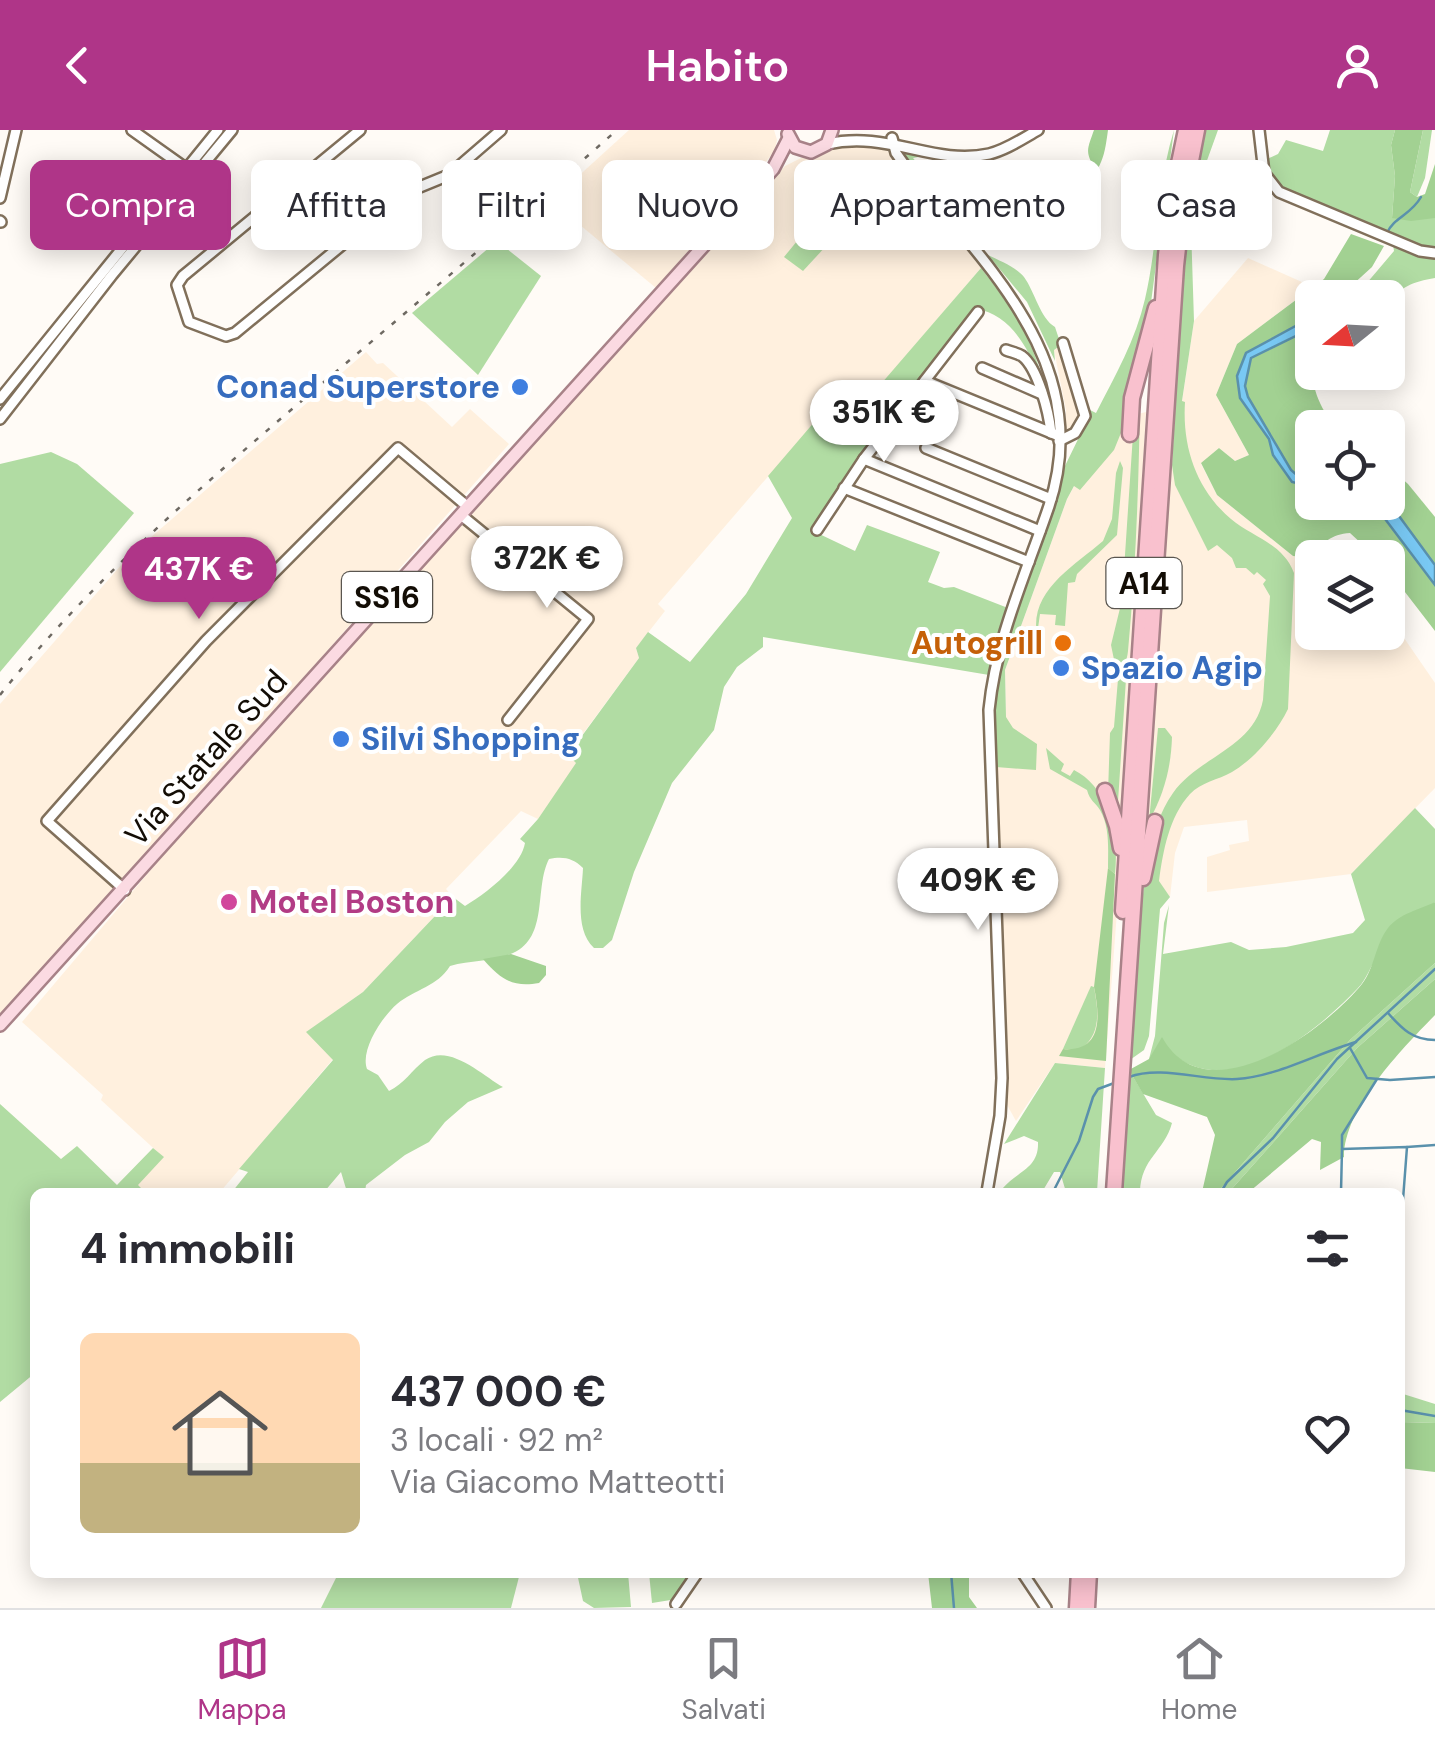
<!DOCTYPE html>
<html lang="it">
<meta charset="utf-8">
<style>
:root{--surface:#fff;--page:#f2f2f3;--text:#2b2b33;--muted:#7c7c81;--line:#e1e1e2;--accent:#af3588}
body{margin:0;font-family:"DM Sans",sans-serif;background:var(--page);color:var(--text);height:100vh;display:flex;flex-direction:column;font-size:38px;white-space:nowrap}
*{box-sizing:border-box;margin:0}
p{font-size:32px;color:var(--muted)}
.icon{flex:none;width:55px;height:55px;fill:none;stroke:currentColor;stroke-width:2;stroke-linecap:round;stroke-linejoin:round}
.map{position:relative;flex:1;overflow:hidden}
.drawer{position:absolute;left:30px;top:1058px;width:1375px;height:390px;display:flex;flex-direction:column;background:var(--surface);border-radius:15px;box-shadow:0 5px 25px #0003}
.drawer>*{flex:none}
.banner{position:absolute;left:30px;top:30px;width:1375px;height:90px;display:flex;gap:20px}
.needle{width:65px;rotate:252deg}
.fabs{position:absolute;left:1295px;top:150px;display:grid;gap:20px}
.fabs a{display:grid;place-items:center;width:110px;height:110px;border-radius:15px;background:var(--surface);box-shadow:0 5px 25px #0003;font-size:50px}
.price{position:absolute;translate:-50% -85px;padding:0 22px;border-radius:35px;background:#fff;color:#222;font-size:32px;line-height:65px;filter:drop-shadow(0 2px 5px #0008)}
.price::after{content:'';position:absolute;left:50%;top:60px;width:30px;height:22px;margin-left:-15px;background:inherit;clip-path:polygon(0 0,100% 0,50% 100%)}
.price.current{background:var(--accent);color:#fff}
ul{padding:0;list-style:none}
li{display:flex;align-items:center;gap:30px;height:250px;padding:0 50px}
li+li{border-top:2px solid var(--line)}
li span{display:grid;place-items:center;flex:none;width:280px;height:200px;border-radius:15px;color:#555}
li>.icon{margin-inline-start:auto}
span .icon{width:120px;height:120px;fill:#fffc;stroke-width:1}
li b{font-size:42px}
h2{display:flex;justify-content:space-between;align-items:center;height:120px;padding:0 50px;font-size:42px}
.pill{padding:0 35px;border-radius:15px;background:var(--surface);box-shadow:0 5px 25px #0003;font-size:35px;line-height:90px}
.pill.current{background:var(--accent);color:#fff}
header{display:flex;justify-content:space-between;align-items:center;height:130px;padding:0 50px;background:var(--accent);color:#fff;font-size:45px;font-weight:600}
.dock{display:flex;justify-content:space-around;align-items:center;height:140px;border-top:2px solid var(--line);background:var(--surface);font-size:28px;color:var(--muted)}
.dock a{display:grid;justify-items:center;gap:5px}
.dock .current{color:var(--accent)}
.map>svg:first-child{display:block}
</style>
<header><svg class="icon" aria-label="back" viewBox="0 0 24 24"><path d="M15 5l-7 7 7 7"/></svg>Habito<svg class="icon" aria-label="person" viewBox="0 0 24 24"><circle cx="12" cy="8" r="4"/><path d="M4 21q1-7 8-7t8 7"/></svg></header>
<div class="map">
<svg width="1435" height="1478" viewBox="0 0 1435 1478">
<rect width="100%" height="100%" fill="#fffbf6"/>
<g fill="#fff0de">
<path d="M629,0H774L777,10L775,20L765,33L656,158L551,71Z"/>
<path d="M836,12L882,14L981,138L868,270L846,256L658,474L665,481L636,518L639,528L568,624L577,633L538,689L521,681L446,759L453,767L363,862L307,902L333,929L220,1062H145L137,1055L163,1027L101,970L103,965L22,892L160,729L785,36L805,26L818,25Z"/>
<path d="M1248,128L1313,157L1237,214L1216,265L1249,325L1235,331L1219,318L1201,334L1217,365L1293,426L1312,428V502H1388V484L1391,489L1435,553V658L1351,744L1207,762V727L1230,720L1229,715L1249,711L1247,690L1184,697L1175,723L1170,767L1143,731L1173,275L1182,272L1194,191Z"/>
<path d="M1061,215L1081,282L1080,291L1066,305V280L1054,220Z"/>
<path d="M366,222L377,234L383,233L452,297L470,279L509,314L291,562L0,884V574L129,426Z"/>
<path d="M1146,282L1123,704L1105,938L1055,933L1016,991L1006,973L994,605L1006,587L1005,540L1067,369L1110,291Z"/>
</g>
<g fill="#b1dca3">
<path d="M1174,0L1150,180L1129,250L1125,293L1114,320L1080,360L1074,356L1067,369L1005,540L1006,587L1013,598L1037,614L1036,640L996,637V550L1013,486L1040,417L1063,340L1084,297L1086,278L1096,283C1115,246 1136,209 1145,169C1158,113 1157,55 1174,0Z"/>
<path d="M1204,0H1218L1205,36L1191,97L1194,191L1182,271L1185,272C1182,318 1197,360 1231,389C1252,407 1283,413 1294,443L1288,579C1277,602 1254,629 1232,642C1218,650 1201,652 1190,664C1169,687 1163,721 1159,751L1170,767L1160,779L1149,906L1144,920L1127,932L1134,809L1139,799C1145,755 1146,701 1173,663C1198,627 1254,618 1263,570L1270,466L1263,454L1266,450L1257,442L1254,445L1246,438H1236L1232,428L1217,415L1208,421L1175,355L1172,335L1186,83Z"/>
<path d="M1330,0H1395L1391,15L1395,46L1392,88H1435V148C1413,152 1400,156 1388,175V168L1355,167L1394,121L1392,108L1289,65L1272,51L1267,29L1278,24L1286,10L1323,21Z"/>
<path d="M1423,0H1432L1425,48L1417,67L1410,62Z"/>
<path d="M903,21L950,28L956,33L924,26L913,28L945,67L951,64L958,67L979,114L907,31Z"/>
<path d="M825,77L851,89L803,141L784,127Z"/>
<path d="M497,111L541,146L478,245L412,183Z"/>
<path d="M988,125C1000,131 1016,137 1024,147C1035,162 1040,188 1055,197L1061,215L1054,220L1055,231L1027,172Z"/>
<path d="M981,138C1025,194 1038,221 1053,291C1042,251 1024,186 976,179L861,326L813,401L855,421L867,395L940,422L928,452L944,458L954,457L1008,478L989,545L763,507V517L737,537L724,557L714,600L672,653L634,742L612,810L603,818H594C574,799 582,763 583,738C573,728 563,726 549,729C534,758 549,807 513,823C494,832 471,830 450,836C437,857 415,859 397,874C382,887 360,920 367,939L378,945L389,961C404,954 412,940 425,930C449,913 482,945 503,957L468,972L445,992L429,1012L405,1025L366,1055L365,1062H347L341,1042L324,1062H232L248,1042L239,1039L333,930L306,902L363,862L453,767L465,776C485,764 521,737 525,713L520,709L538,689L576,633L568,625L639,528L636,518L648,502L690,532L746,464L792,388L768,346L846,255L868,269Z"/>
<path d="M1140,265C1139,350 1136,436 1128,521C1127,532 1123,535 1122,548L1126,549L1117,687L1108,663L1110,603L1114,597L1118,549L1111,515L1122,470L1135,274Z"/>
<path d="M51,322L77,334L134,383L0,542V334Z"/>
<path d="M1120,331L1123,338L1117,405L1077,444L1075,452L1068,453L1065,496L1055,495L1056,485L1040,484L1037,505C1029,461 1074,436 1103,411L1112,389L1116,343Z"/>
<path d="M1158,598H1165L1172,607C1171,638 1164,664 1149,691Z"/>
<path d="M1046,618L1064,634L1061,641L1070,646L1074,640C1110,658 1119,707 1115,744L1108,738C1108,719 1110,697 1100,680C1095,672 1090,671 1087,660L1050,639Z"/>
<path d="M1415,678L1435,699V772C1416,789 1395,806 1378,826C1370,836 1367,849 1358,858C1315,903 1230,974 1170,922L1149,929L1155,906L1164,793L1169,775L1163,824L1231,812L1249,820L1286,817L1353,803L1365,790L1351,744Z"/>
<path d="M1435,833V849L1357,918L1229,1062H1218L1350,910Z"/>
<path d="M1091,856L1094,857C1098,880 1102,903 1081,919H1063Z"/>
<path d="M1055,933L1105,938L1097,1062H1066L1060,1042H1054L1042,1062H990V1059H1002C1017,1041 1039,1039 1038,1012L1024,1006L1004,1014Z"/>
<path d="M1129,940L1156,985L1172,993C1164,1022 1141,1028 1140,1062H1119L1126,941Z"/>
<path d="M0,974L61,1029L77,1016L117,1055L153,1018L164,1027L138,1055L145,1062H35V1243L0,1272Z"/>
<path d="M1400,1263L1435,1274V1293L1400,1292Z"/>
<path d="M339,1442L520,1443L511,1478H321Z"/>
<path d="M577,1443H628L631,1477L594,1478L583,1471Z"/>
<path d="M649,1443H695L677,1469L652,1473Z"/>
</g>
<g fill="#a2d192">
<path d="M1094,0H1108C1104,30 1101,45 1073,58L1075,62L1056,80L1032,111L1023,110C1029,83 1037,56 1065,45L1078,50L1092,46L1095,39C1085,21 1087,20 1094,0Z"/>
<path d="M1395,0H1423L1410,62L1417,67L1425,64L1435,34V88L1411,91L1392,88L1395,46L1391,15Z"/>
<path d="M1351,104L1384,116L1372,137L1339,167L1312,168V187L1246,223L1237,246L1240,268L1269,309L1273,325L1306,356L1312,357V372L1373,373L1435,455V501L1388,440V428L1376,427L1350,403C1331,404 1322,413 1311,428L1293,426L1217,365L1201,333L1219,318L1235,331L1249,325L1216,265L1237,214L1324,149Z"/>
<path d="M1312,198C1312,241 1307,260 1335,297L1312,298V348L1298,346L1291,340L1253,278L1245,257L1251,228Z"/>
<path d="M1388,336L1408,354L1435,387V435L1388,371Z"/>
<path d="M1108,738L1115,744L1106,931L1059,926L1063,919C1103,922 1100,886 1094,857Z"/>
<path d="M1435,772V833L1350,910L1218,1062H1202L1215,1005L1207,987L1143,964L1129,940L1149,929L1162,907C1206,987 1323,902 1362,854C1375,837 1375,815 1388,798C1400,783 1419,780 1435,772Z"/>
<path d="M511,824L546,836V845L539,853C513,858 500,849 483,829Z"/>
<path d="M1435,849V885C1402,919 1344,978 1344,1027L1320,1040L1321,1012L1312,1009L1249,1062H1229L1357,918Z"/>
<path d="M1400,1292L1435,1293V1342L1400,1338Z"/>
<path d="M928,1443H969V1467L977,1478H932Z"/>
</g>
<g fill="#79c9f4" stroke="#5a91ac" stroke-width="2.5">
<path d="M1312,187V198L1251,228L1245,256L1248,267L1291,340L1298,346L1312,348V357L1292,352L1273,325L1269,309L1240,268L1237,246L1246,223Z"/>
<path d="M1388,371L1435,435V455L1373,373Z"/>
</g>
<g fill="none" stroke-linecap="round" stroke-linejoin="round">
<g stroke="#5a91ac" stroke-width="2.5">
<path d="M1387,103C1394,87 1411,85 1421,67"/>
<path d="M1388,883C1402,899 1413,910 1435,910"/>
<path d="M1350,918L1367,948L1390,950L1435,947"/>
<path d="M1129,947C1161,935 1203,951 1237,949C1275,947 1318,923 1356,912"/>
<path d="M1377,949L1342,1005V1019L1407,1017L1400,1109"/>
<path d="M1407,1017L1435,1015"/>
<path d="M1053,1062L1079,1011L1093,967L1098,959L1117,952"/>
<path d="M1221,1062L1227,1052L1273,1008L1337,929L1435,839"/>
<path d="M1341,1062L1342,1019"/>
<path d="M1400,1280L1435,1286"/>
<path d="M951,1442L954,1478"/>
</g>
<defs>
<g id="minor">
<path d="M132,0L191,42"/>
<path d="M360,0L183,146L177,155L189,192L226,206L235,203L405,63L449,45L501,0"/>
<path d="M1259,0L1264,43L1279,62L1420,121L1435,123"/>
<path d="M892,8L896,23L906,37C986,135 1096,235 1049,376C1026,444 996,508 989,580L1002,948L1000,986L987,1062"/>
<path d="M827,14C888,0 933,36 989,24C1006,20 1022,9 1038,0"/>
<path d="M0,68L16,0"/>
<path d="M0,91L1,92"/>
<path d="M1006,220C1011,222 1017,223 1022,226C1038,238 1049,283 1051,303"/>
<path d="M982,238L1042,264"/>
<path d="M925,251L1059,306"/>
<path d="M0,269L218,0"/>
<path d="M0,289L112,145L232,0"/>
<path d="M1059,311L1075,303L1085,286L1063,213"/>
<path d="M926,318L1051,369"/>
<path d="M864,329L1040,401"/>
<path d="M844,358L1029,432"/>
<path d="M461,385L588,489L508,590"/>
<path d="M817,400L864,329L978,182"/>
<path d="M125,760L47,691L206,511L398,318L468,377"/>
<path d="M1022,1442L1046,1478"/>
<path d="M676,1474L698,1442"/>
</g>
<g id="major">
<path d="M788,4L795,17L811,22L827,14L832,0"/>
<path d="M0,895L773,39L789,8"/>
</g>
<g id="highway">
<path d="M1130,304L1132,268L1156,178"/>
<path d="M1105,661L1117,696L1121,718"/>
<path d="M1143,748L1155,692"/>
<path d="M1123,781L1166,125L1174,57L1186,0"/>
<path d="M1114,1062L1176,136L1183,72L1197,0"/>
<path d="M1077,1478L1079,1442"/>
<path d="M1087,1478L1089,1442"/>
</g>
</defs>
<use href="#minor" stroke="#81705b" stroke-width="14"/>
<use href="#major" stroke="#a88288" stroke-width="16"/>
<use href="#highway" stroke="#a88288" stroke-width="19"/>
<use href="#minor" stroke="#fff" stroke-width="9"/>
<use href="#major" stroke="#fbdae2" stroke-width="11"/>
<use href="#highway" stroke="#f9c1ce" stroke-width="14"/>
<path stroke="#6e6962" stroke-width="2.5" stroke-dasharray="5 10" stroke-linecap="butt" d="M0,565C90,452 195,362 305,268C410,179 514,91 617,0"/>
</g>
<g fill="#3f7fe0" stroke="#fff" stroke-width="4">
<circle cx="520" cy="257" r="10"/>
<circle cx="1061" cy="538" r="10"/>
<circle cx="341" cy="609" r="10"/>
</g>
<circle fill="#e8710a" stroke="#fff" stroke-width="4" cx="1063" cy="513" r="10"/>
<circle fill="#d1479c" stroke="#fff" stroke-width="4" cx="229" cy="772" r="10"/>
<g text-anchor="middle" dominant-baseline="central" stroke-width="8" stroke-linejoin="round" paint-order="stroke">
<g fill="#fff" stroke="#5a5650" stroke-width="2.5">
<rect x="1106.5" y="428" width="75" height="50" rx="8"/>
<rect x="342" y="442" width="90" height="50" rx="8"/>
</g>
<g font-size="30" font-weight="bold" fill="#130d05">
<text x="1144" y="453">A14</text>
<text x="387" y="467">SS16</text>
</g>
<g font-size="32" font-weight="bold" fill="#366cbe" stroke="#fff" text-anchor="start">
<text x="500" y="257" text-anchor="end">Conad Superstore</text>
<text x="1081" y="538">Spazio Agip</text>
<text x="361" y="609">Silvi Shopping</text>
</g>
<g font-size="32" font-weight="bold" fill="#c56008" stroke="#fff" text-anchor="end">
<text x="1043" y="513">Autogrill</text>
</g>
<g font-size="32" fill="#130d05" stroke="#fff">
<text transform="translate(206 628) rotate(-48)">Via Statale Sud</text>
</g>
<g font-size="32" font-weight="bold" fill="#b23c85" stroke="#fff" text-anchor="start">
<text x="249" y="772">Motel Boston</text>
</g>
</g>
</svg>
<div class="fabs">
<a><svg class="needle" viewBox="-14 -14 28 28"><path d="M0-13l5 13h-10z" fill="#e53935"/><path d="M0 13l5-13h-10z" fill="#7c7c81"/></svg></a>
<a><svg class="icon" aria-label="locate" viewBox="0 0 24 24"><circle cx="12" cy="12" r="6"/><path d="M12 2v4M12 18v4M2 12h4M18 12h4"/></svg></a>
<a><svg class="icon" aria-label="layers" viewBox="0 0 24 24"><path d="M12 4l9 5-9 5-9-5zM3 14l9 5 9-5"/></svg></a>
</div>
<b class="price" style="left:884px;top:335px">351K €</b>
<b class="price" style="left:547px;top:481px">372K €</b>
<b class="price current" style="left:199px;top:492px">437K €</b>
<b class="price" style="left:978px;top:803px">409K €</b>
<div class="banner">
<a class="pill current">Compra</a>
<a class="pill">Affitta</a>
<a class="pill">Filtri</a>
<a class="pill">Nuovo</a>
<a class="pill">Appartamento</a>
<a class="pill">Casa</a>
</div>
<section class="drawer">
<h2>4 immobili<svg class="icon" aria-label="filters" viewBox="0 0 24 24"><path d="M4 7h16M4 17h16"/><circle cx="9" cy="7" r="2"/><circle cx="15" cy="17" r="2"/></svg></h2>
<ul>
<li><span style="background:linear-gradient(#ffd9b3 65%,#c2b280 0)"><svg class="icon" aria-label="home" viewBox="0 0 24 24"><path d="M3 11l9-7 9 7M6 9v11h12V9"/></svg></span><div><b>437 000 €</b><p>3 locali · 92 m²</p><p>Via Giacomo Matteotti</p></div><svg class="icon" aria-label="heart" viewBox="0 0 24 24"><path d="M12 20l-8-8c-3-5 5-10 8-4 3-6 11-1 8 4z"/></svg></li>
</ul>
</section>
</div>
<nav class="dock">
<a class="current"><svg class="icon" aria-label="map" viewBox="0 0 24 24"><path d="M3 6l6-2 6 2 6-2v14l-6 2-6-2-6 2zM9 4v14M15 6v14"/></svg>Mappa</a>
<a><svg class="icon" aria-label="saved" viewBox="0 0 24 24"><path d="M7 4h10v16l-5-4-5 4z"/></svg>Salvati</a>
<a><svg class="icon" aria-label="home" viewBox="0 0 24 24"><path d="M3 11l9-7 9 7M6 9v11h12V9"/></svg>Home</a>
</nav>
